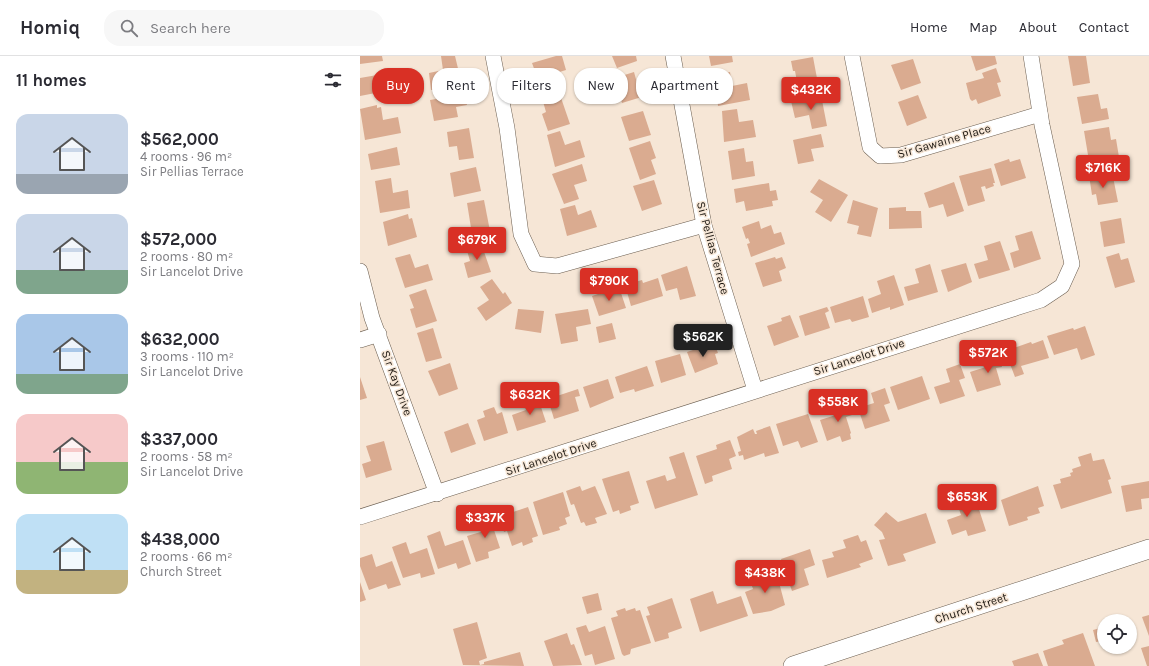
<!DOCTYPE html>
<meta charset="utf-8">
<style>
:root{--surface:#fff;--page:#f7f7f7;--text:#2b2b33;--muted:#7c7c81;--line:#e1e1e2;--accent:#d93025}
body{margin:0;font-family:Karla,sans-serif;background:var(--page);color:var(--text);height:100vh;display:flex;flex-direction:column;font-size:15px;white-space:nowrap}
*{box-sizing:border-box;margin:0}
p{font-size:13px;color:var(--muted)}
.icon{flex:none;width:22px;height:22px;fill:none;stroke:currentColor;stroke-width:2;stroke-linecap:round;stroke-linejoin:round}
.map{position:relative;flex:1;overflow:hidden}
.details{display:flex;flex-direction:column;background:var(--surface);width:360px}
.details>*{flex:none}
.guide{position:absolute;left:12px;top:12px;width:380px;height:36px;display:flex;gap:8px}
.tools{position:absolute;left:737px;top:558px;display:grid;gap:8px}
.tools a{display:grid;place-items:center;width:40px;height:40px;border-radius:50%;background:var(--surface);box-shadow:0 1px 3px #0004;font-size:20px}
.price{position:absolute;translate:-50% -34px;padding:0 9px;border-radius:4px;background:var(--accent);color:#fff;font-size:13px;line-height:26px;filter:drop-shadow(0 1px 2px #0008)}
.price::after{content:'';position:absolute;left:50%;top:24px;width:12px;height:9px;margin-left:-6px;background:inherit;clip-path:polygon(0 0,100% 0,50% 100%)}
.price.selected{background:#222;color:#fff}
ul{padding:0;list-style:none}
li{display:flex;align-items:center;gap:12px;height:100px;padding:0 16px}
li span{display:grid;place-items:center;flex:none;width:112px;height:80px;border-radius:12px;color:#555}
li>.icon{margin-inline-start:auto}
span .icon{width:48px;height:48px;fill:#fffc;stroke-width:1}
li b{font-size:17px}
h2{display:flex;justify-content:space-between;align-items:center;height:48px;padding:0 16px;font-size:17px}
.chip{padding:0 14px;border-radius:16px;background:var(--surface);box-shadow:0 1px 3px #0004;font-size:14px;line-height:36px}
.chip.selected{background:var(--accent);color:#fff}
header{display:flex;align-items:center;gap:24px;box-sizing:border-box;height:56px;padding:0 20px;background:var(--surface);border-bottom:1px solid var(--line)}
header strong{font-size:19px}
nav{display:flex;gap:22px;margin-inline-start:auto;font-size:14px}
.search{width:280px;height:36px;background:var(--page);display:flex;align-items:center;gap:10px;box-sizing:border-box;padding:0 14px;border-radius:16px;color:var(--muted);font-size:15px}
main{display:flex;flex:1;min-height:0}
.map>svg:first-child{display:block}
</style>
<header>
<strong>Homiq</strong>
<div class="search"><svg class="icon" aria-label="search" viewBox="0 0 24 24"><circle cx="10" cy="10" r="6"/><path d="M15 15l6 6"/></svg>Search here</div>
<nav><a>Home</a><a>Map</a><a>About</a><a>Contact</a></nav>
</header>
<main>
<section class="details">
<h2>11 homes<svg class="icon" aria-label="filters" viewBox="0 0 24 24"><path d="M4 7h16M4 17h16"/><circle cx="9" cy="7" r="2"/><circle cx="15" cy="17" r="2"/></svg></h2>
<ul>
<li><span style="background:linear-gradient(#c9d6e8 75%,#9aa5b1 0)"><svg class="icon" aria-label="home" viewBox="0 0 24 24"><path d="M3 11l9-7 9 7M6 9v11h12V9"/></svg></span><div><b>$562,000</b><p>4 rooms · 96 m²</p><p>Sir Pellias Terrace</p></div></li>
<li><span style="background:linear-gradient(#c9d6e8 70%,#7fa58c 0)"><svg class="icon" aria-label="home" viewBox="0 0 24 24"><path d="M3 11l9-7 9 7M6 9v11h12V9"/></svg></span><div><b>$572,000</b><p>2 rooms · 80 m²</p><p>Sir Lancelot Drive</p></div></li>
<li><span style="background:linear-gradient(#a9c7e8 75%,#7fa58c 0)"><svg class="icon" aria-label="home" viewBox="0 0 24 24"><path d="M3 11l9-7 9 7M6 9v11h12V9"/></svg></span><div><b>$632,000</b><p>3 rooms · 110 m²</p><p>Sir Lancelot Drive</p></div></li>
<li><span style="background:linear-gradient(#f6c9c9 60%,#8fb573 0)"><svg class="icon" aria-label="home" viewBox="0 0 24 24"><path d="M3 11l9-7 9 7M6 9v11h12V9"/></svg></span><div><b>$337,000</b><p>2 rooms · 58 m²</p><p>Sir Lancelot Drive</p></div></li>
<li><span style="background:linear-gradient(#bfe0f5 70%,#c2b280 0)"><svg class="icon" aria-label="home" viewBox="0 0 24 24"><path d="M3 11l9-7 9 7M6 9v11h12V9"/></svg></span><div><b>$438,000</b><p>2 rooms · 66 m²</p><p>Church Street</p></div></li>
</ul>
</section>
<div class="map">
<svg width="789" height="610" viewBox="0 0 789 610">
<rect width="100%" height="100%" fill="#f6e6d6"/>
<g fill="#daab90">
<path d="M0,0H22L23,5L0,8Z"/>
<path d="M81,0H95L102,29L71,34L69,17L83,14Z"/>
<path d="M196,0H202L206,14L193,18L197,33L183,37L172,7Z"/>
<path d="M252,0H276L277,5L257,12Z"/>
<path d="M349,0H372L373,6L351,10Z"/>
<path d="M611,0H635L637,8L616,15Z"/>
<path d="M708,0H726L730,27L713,30Z"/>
<path d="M453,1L459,33L439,36L435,15H433L431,5Z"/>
<path d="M553,3L561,27L541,34L531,9Z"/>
<path d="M636,12L641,26L637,27L641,40L618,48L616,43L612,45L610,43L606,27L624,22L622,17Z"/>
<path d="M274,16L277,27L281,26L285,40L262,47L258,34L253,35L250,26L256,24L255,22Z"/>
<path d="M370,16L372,30L387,27L390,44L358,50L355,19Z"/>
<path d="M23,18L26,35L0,40V22Z"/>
<path d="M199,36L210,68L188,75L182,58L186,56L182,42Z"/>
<path d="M105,38L107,49L96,51L98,61L74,65L70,44Z"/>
<path d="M738,38L741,53L747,52L749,63L722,68L717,41Z"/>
<path d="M461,39L467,70L452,73L449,59L435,62L431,45Z"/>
<path d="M558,39L567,62L547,70L538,46Z"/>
<path d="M17,49V52L21,51L23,64L38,61L41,77L5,84L0,53Z"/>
<path d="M377,53L379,66L393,64L396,81L364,86L362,55Z"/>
<path d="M283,55L291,79L269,85L261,61Z"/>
<path d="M749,71L751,84L756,83L759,101L729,105L724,75Z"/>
<path d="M109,72L114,102L99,104L97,90L89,91L87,76Z"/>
<path d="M200,75L205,89L220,84L225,101L195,111L187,79Z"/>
<path d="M461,78L464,91L451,93L454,105L438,108L433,84Z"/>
<path d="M290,85L296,102L291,104L296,118L280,124L269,92Z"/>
<path d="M37,91L40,109L11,114L8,98Z"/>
<path d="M384,92L386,106L393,105L395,120L372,124L368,95Z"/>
<path d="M649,103L650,106L660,103L666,122L641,130L634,108Z"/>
<path d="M222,108L227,125L214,129L219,143L204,148L192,118Z"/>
<path d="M116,111L121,135L94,141L90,117Z"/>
<path d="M631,112L635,127H633L634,130L626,133L625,130L621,131L625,145L608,150L599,120Z"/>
<path d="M745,116L746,122L753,121L758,146L738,149L736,138L732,139L729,119Z"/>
<path d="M31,122L33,137L48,134L50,152L20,157L15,125Z"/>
<path d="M459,123L488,139L471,166L455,156L463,144L450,136Z"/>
<path d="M294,124L302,148L282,155L273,130Z"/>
<path d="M594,126L604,155L587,161L583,148L569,152L564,137Z"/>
<path d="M409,127L410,135L416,134L418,144L412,145L413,150L386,155L384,145L376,147L374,133Z"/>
<path d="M124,144L130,175L112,178L107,147Z"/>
<path d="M493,144L518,152L511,181L497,178L499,170L487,167Z"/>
<path d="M215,149L218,159L231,154L237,171L207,180L200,153Z"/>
<path d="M546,151V155H561L562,172L529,173V152Z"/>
<path d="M48,158L49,163L52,162L57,181L28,190L23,166Z"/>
<path d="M761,162L765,187L744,191L740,166Z"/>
<path d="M399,165L401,173L411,169L414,178L421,176L425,188L391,201L387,188L390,187L388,182L386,183L382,171Z"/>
<path d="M672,175L681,203L654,212L650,197L659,194L655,180Z"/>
<path d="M640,185L650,214L619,223L614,208L628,204L624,190Z"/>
<path d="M121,187L131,216L108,222L104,207L110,205L106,191Z"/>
<path d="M759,197L761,204L768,202L775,226L755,232L746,201Z"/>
<path d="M50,198L55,212L68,208L73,224L45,232L35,202Z"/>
<path d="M415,201L416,203L422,201L426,212L419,215L422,225L403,231L395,207Z"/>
<path d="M606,207L612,226L588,236L581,214Z"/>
<path d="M570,208L578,236L548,245L544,231L559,227L555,213Z"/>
<path d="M327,210L336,240L320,244L317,232L306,235L301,219Z"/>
<path d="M534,219L544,249L530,254V251L512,257L508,243L521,238L517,225Z"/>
<path d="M298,222L303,240L271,250L265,229L282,224L283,227Z"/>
<path d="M132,223L143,238L145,236L152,247L126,265L117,252L129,244L120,231Z"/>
<path d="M259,231L266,252L239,260L232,240Z"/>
<path d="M66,233L77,265L56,272L50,253L54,252L49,239Z"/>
<path d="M503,240L509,261L492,266L490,263L475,267L470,251Z"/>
<path d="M467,251L469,255L465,257L470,272L445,280L439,260Z"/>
<path d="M158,253L184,255L181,277L155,273Z"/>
<path d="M228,253L231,268L216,271L218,285L201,288L195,258Z"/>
<path d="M430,259L439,281L414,290L407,270L422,265L421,262Z"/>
<path d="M252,267L256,283L239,287L236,271Z"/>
<path d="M725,270L735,299L721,304L717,292L694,299L687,280L713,272L714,274Z"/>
<path d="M73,272L82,302L66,306L57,277Z"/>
<path d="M683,284L689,302L661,310L664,318L655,321L645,295L671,286L672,288Z"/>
<path d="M351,288L353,294L356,292L358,297L355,298L358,308L335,317L327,296Z"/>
<path d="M637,296L642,311L636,312L641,329L617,336L610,316L626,311L623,300Z"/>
<path d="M320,298L326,319L301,327L295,305Z"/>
<path d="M90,307L98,333L79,340L68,315Z"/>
<path d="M600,308L605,322L599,324L605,340L580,348L574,331L590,326L586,313Z"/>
<path d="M287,310L294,330L275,336L274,333L260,337L255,321Z"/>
<path d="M562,320L570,343L538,354L530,331Z"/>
<path d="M0,321L7,342L0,344Z"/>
<path d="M248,323L254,342L230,352L223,331Z"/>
<path d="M525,332L530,347L524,349L530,365L505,373L498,352L514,347L511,337Z"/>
<path d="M218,333L220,340L215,341L219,355L194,363L188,343Z"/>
<path d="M178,342L186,366L157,375L152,359L166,354L164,347Z"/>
<path d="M487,345L492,359L486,361L491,377L490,378L491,383L482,386L480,380L467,385L460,364L476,359L473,350Z"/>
<path d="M134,351L137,358L142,356L148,377L124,385L117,364L125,361L123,355Z"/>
<path d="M448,358L458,386L441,392L438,385L423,390L416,368Z"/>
<path d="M108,367L116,388L91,397L84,376Z"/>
<path d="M410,370L419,397L405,401L404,397L384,404L383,399L379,400L378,396L381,395L377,381L393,373L395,378H397L396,375Z"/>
<path d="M370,384L376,400L369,403L372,413L352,420L353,425L345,428L336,400L357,393L356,389Z"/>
<path d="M24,385L32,414L6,422L2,408L11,405L6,390Z"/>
<path d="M324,396L338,439L295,453L286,425L305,419L307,425L316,422L309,401Z"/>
<path d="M731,397L733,405L744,403L751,423L748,424L752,437L701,453L693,429L701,427L700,423L711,420L710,417L713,416L712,413L721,410L718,401Z"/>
<path d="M269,415L279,447L270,450L271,454L260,458L259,454L253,456L242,423Z"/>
<path d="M789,425V442L781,443L782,453L766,456L761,430Z"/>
<path d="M220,430L222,435L235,430L247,458L235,462L237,467L226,470L224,466L221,467L214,448L211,449L206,435Z"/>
<path d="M678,430L684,450L678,452L680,457L667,461L668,464L649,470L641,444Z"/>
<path d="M203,436L210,460L205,462L207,468L199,471L200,474L183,479L173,446Z"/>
<path d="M614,438L626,475L608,480L606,474L592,479L587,464L601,459L596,444Z"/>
<path d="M168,451L178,480L172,482L173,486L163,490L162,486L152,490L147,475L144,476L138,457L152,452L153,456Z"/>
<path d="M526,456L538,466L566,457L576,487L543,498L546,505L528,510L519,484L525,483L522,476L514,469Z"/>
<path d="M133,457L138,472L134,474L140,492L128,496L129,502L116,506L107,480L124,475L119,462Z"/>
<path d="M80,475L85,490L103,484L111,508L98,513L96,507L78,513L67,480Z"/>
<path d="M498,479L501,486L506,484L513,503L499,508L501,511L467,522L462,504L474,501L472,496L486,492L483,484Z"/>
<path d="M46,486L50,498L67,492L75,518L61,522L60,517L43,522L32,491Z"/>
<path d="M450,493L455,509L444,513L449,529L432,535L421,503Z"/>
<path d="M12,498L16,511L32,505L41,529L28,533L26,528L9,534L0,510V502Z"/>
<path d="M416,515L425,549L411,555L393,558L385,536L393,533L390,524Z"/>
<path d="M0,526L6,544L0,546Z"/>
<path d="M353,535L357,548L381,540L388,560L340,576L330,543Z"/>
<path d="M238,537L242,554L227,558L222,541Z"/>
<path d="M312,542L322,572L308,577L309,582L295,586L286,560L290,559L287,551Z"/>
<path d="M265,552L266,555L275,552L276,555L280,554L291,587L271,593L270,598L264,600L262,598L251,562L258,560L256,555Z"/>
<path d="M789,559V580L782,561Z"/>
<path d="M770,565L775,584L770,586Z"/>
<path d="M117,566L127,602L119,605L120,609L124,608V606L160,596L164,610L103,609L93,573Z"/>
<path d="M226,569L229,576L245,570L255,603L235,609L232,598L225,600L216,572Z"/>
<path d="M744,571V585L736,586L733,574Z"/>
<path d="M207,577L211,589L214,588L222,609L193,610L184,585Z"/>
<path d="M723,577L735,610H688L683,595L704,588L702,584Z"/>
<path d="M789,590V610H787L781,592Z"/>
<path d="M678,597L683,610H654L652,605Z"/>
</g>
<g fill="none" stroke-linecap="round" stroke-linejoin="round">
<defs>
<g id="minor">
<path d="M133,0L147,72L161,178L175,208L197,210L344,169"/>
<path d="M313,0L344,169L395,334"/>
<path d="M492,0L510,91L520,100L541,99L680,58"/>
<path d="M0,215L12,262L77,438"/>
<path d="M0,284L19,278"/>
<path d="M0,461L681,244L702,230L712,208L682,69L671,0"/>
</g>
<path id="tertiary" d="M433,610L789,493"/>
</defs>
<use href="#minor" stroke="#6b5e50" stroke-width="16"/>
<use href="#tertiary" stroke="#6b5e50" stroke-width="20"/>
<use href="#minor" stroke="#fff" stroke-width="15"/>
<use href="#tertiary" stroke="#fff" stroke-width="19"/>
</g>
<g text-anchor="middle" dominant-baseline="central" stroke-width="3" stroke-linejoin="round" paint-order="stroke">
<g font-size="12" fill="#1e1913" stroke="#f6e6d6">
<text transform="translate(584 85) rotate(-16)">Sir Gawaine Place</text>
<text transform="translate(353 192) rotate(75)">Sir Pellias Terrace</text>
<text transform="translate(499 301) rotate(-18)">Sir Lancelot Drive</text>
<text transform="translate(37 327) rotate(70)">Sir Kay Drive</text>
<text transform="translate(191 401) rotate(-18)">Sir Lancelot Drive</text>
<text transform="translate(611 552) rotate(-18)">Church Street</text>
</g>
</g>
</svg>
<div class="tools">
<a><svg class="icon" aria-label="locate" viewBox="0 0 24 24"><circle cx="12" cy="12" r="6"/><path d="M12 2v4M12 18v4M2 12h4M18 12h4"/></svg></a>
</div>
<b class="price" style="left:451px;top:55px">$432K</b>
<b class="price" style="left:743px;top:133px">$716K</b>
<b class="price" style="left:117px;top:205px">$679K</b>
<b class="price" style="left:249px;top:246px">$790K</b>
<b class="price selected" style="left:343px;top:302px">$562K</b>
<b class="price" style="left:628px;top:318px">$572K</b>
<b class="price" style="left:170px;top:360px">$632K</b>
<b class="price" style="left:478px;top:367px">$558K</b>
<b class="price" style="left:607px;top:462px">$653K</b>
<b class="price" style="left:125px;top:483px">$337K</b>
<b class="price" style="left:405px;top:538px">$438K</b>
<div class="guide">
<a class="chip selected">Buy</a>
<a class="chip">Rent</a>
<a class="chip">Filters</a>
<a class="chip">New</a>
<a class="chip">Apartment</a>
</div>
</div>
</main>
